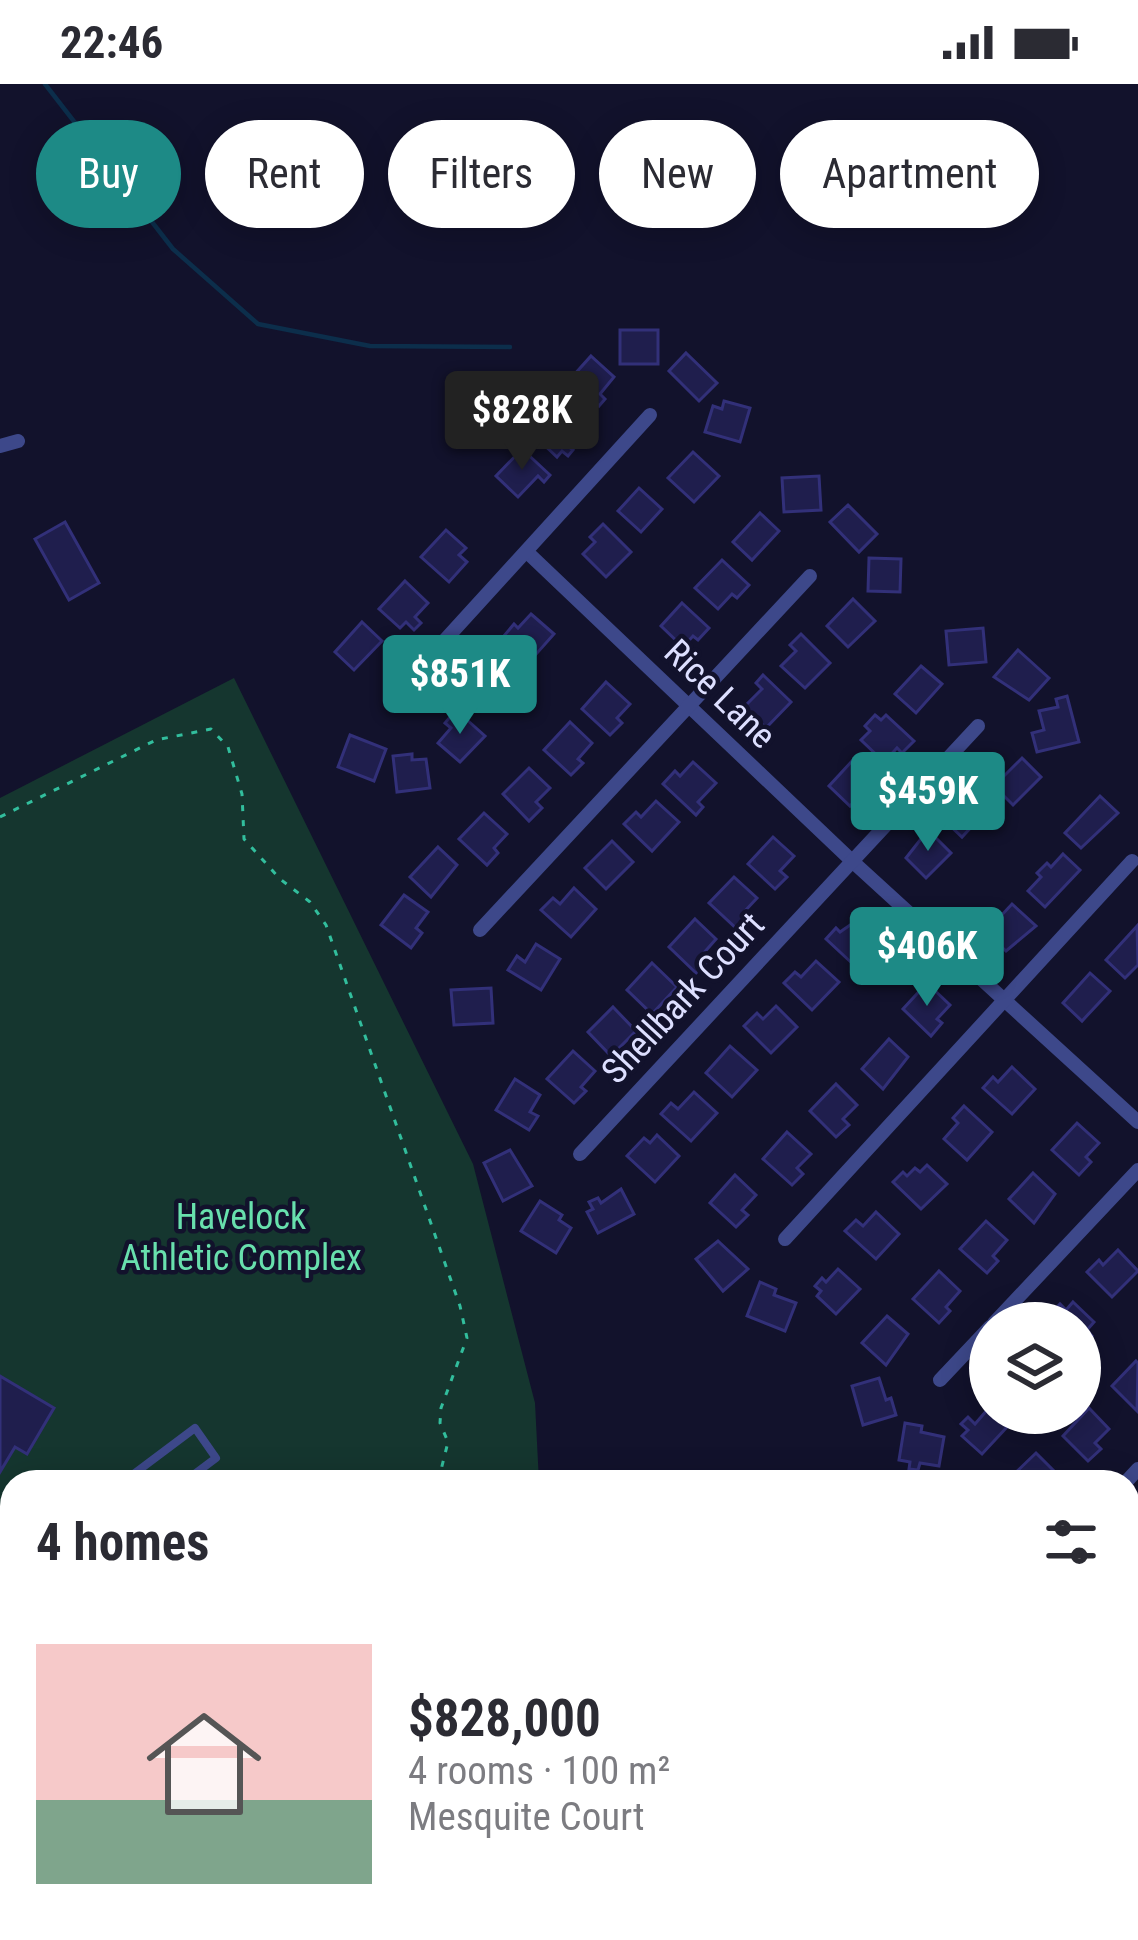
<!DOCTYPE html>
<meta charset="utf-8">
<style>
:root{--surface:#fff;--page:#f7f7f7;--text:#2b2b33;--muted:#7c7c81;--line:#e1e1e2;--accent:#1d8a86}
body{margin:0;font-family:"Roboto Condensed",sans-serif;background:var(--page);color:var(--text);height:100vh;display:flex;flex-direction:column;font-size:45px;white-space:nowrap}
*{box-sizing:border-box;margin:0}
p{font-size:39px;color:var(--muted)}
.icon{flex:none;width:66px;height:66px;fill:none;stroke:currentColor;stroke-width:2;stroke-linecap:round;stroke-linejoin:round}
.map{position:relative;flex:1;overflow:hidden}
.panel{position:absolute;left:0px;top:1386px;width:1140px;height:471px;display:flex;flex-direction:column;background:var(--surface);border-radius:36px 36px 0 0;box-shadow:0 6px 30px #0003}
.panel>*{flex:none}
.banner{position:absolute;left:36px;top:36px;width:1068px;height:108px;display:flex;gap:24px}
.buttons{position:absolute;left:969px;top:1218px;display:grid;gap:24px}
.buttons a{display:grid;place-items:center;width:132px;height:132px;border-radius:50%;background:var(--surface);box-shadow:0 6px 30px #0003;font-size:60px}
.price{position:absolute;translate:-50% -102px;padding:0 27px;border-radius:12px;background:var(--accent);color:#fff;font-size:39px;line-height:78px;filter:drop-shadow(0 3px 6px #0008)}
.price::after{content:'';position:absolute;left:50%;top:72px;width:36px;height:27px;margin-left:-18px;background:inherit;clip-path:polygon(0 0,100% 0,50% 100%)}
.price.selected{background:#222;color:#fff}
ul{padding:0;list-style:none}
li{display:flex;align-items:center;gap:36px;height:300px;padding:0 36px}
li+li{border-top:3px solid var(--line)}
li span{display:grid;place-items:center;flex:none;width:336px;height:240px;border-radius:0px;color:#555}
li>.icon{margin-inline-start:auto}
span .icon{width:144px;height:144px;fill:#fffc;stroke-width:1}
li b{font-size:51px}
h2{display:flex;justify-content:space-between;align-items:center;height:144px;padding:0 36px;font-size:51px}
.pill{padding:0 42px;border-radius:54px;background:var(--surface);box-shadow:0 6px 30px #0003;font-size:42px;line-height:108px}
.pill.selected{background:var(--accent);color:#fff}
.status{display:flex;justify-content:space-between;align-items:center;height:84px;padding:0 60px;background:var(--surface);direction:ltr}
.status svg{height:33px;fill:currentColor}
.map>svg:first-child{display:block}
</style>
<div class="status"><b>22:46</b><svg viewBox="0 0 49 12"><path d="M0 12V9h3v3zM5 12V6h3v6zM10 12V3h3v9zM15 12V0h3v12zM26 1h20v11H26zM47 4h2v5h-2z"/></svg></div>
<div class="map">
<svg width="1138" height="1856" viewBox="0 0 1138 1856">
<rect width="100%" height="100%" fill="#12122c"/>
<path fill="#15362f" d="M234,594L473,1080L535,1319L539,1398H12V1845H738L754,1856H0V714Z"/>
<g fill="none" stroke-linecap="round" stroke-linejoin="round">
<path stroke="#0c2e4b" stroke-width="4.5" d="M45,0L173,165L258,240L370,262L510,263"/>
</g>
<g fill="#1f1e4d" stroke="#323079" stroke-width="3">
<rect x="620" y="246" width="38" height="34"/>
<path d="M686,269L717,299L699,317L669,287Z"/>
<path d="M591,272L614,293L600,310L605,315L599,322L590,313L585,319L565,301Z"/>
<path d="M724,317L750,324L740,358L705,348L713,322L722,325Z"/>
<path d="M567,328L586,345L569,363L573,366L568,372L562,367L557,373L540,357Z"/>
<path d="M522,365L550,391L544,398L538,392L518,413L496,392Z"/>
<path d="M693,368L719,392L694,418L668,394Z"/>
<path d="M819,392L821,426L784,428L782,394Z"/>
<path d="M639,404L662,425L641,448L618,427Z"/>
<path d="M848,421L877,450L859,468L830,438Z"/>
<path d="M760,429L779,447L752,476L733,458Z"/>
<path d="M65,438L99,499L69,516L35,455Z"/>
<path d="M603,440L631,468L606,493L583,470L595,458L590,453Z"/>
<path d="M446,446L466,464L459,471L467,478L449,498L421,473Z"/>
<path d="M869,474L901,475L900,508L868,507Z"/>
<path d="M722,476L749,501L737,514L732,510L718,525L695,504Z"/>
<path d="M405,497L428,519L415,533L421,539L414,546L406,538L400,544L379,525Z"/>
<path d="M853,515L875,537L848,563L827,542Z"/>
<path d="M682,519L709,544L698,556L693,552L683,563L661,542Z"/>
<path d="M531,530L554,550L530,577L503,553L514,540L518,544Z"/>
<path d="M362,538L382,557L354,586L335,568Z"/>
<path d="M983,544L986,578L949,581L946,547Z"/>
<path d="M801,550L830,579L805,604L781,582L796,567L790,561Z"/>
<path d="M1018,566L1049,594L1029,616L994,593Z"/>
<path d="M495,572L518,593L494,620L465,594L476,581L482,586Z"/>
<path d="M921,582L942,600L916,629L895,610Z"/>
<path d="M763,591L791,618L766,644L744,623L762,605L756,599Z"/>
<path d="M606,598L630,620L617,634L622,639L610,651L582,625Z"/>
<path d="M1067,612L1079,658L1037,668L1032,649L1044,646L1039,627L1058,623L1056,615Z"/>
<path d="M456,626L485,652L460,678L438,659L451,644L445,639Z"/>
<path d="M875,631L881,636L886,631L914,657L902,669L897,664L884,678L861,656L870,647L865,642Z"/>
<path d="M570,638L592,659L578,675L583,679L571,691L544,666Z"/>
<path d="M350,651L386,665L374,697L338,683Z"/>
<path d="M412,670V676L426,675L430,704L397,708L393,672Z"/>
<path d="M1022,674L1041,693L1013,721L994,702Z"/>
<path d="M853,676L874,696L850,722L829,702Z"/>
<path d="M693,678L716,699L698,718L703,723L696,731L663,700L675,687L680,692Z"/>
<path d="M529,684L550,704L536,718L542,724L529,737L503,710Z"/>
<path d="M968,706L988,725L962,753L942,734Z"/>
<path d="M1100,712L1118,729L1081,764L1065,749Z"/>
<path d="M656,717L679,738L652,767L624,740L636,728L641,733Z"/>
<path d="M484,729L507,750L494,764L498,769L487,781L459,755Z"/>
<path d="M928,746L951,769L926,794L906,774Z"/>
<path d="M773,753L794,772L780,787L787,793L775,805L748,780Z"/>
<path d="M612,757L633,778L606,805L585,784Z"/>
<path d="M438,763L457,781L431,813L410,793Z"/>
<path d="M1063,770L1080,786L1045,823L1028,807L1041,793L1037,789L1047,779L1051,783Z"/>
<path d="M734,793L757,814L743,829L748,833L737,845L709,819Z"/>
<path d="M574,804L596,825L571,853L541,826L553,814L560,820Z"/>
<path d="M404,811L428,828L416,844L422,849L411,864L381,841Z"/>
<path d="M1012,820L1036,842L1006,867L986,848Z"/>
<path d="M695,835L716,855L702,871L708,877L696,889L669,863Z"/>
<path d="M859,835L880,855L855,882L826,855L836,844L840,848Z"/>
<path d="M1137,842L1138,881L1125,894L1106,876Z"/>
<path d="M536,860L560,875L541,906L508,886L517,872L525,878Z"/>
<path d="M816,877L839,898L812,926L784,899L795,888L801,893Z"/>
<path d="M652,879L677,903L652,930L627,906Z"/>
<path d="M1090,889L1110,907L1082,937L1063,919Z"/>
<path d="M927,899L950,921L937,935L942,939L931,952L903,925Z"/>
<path d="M491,904L493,939L454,941L451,906Z"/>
<path d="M776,922L797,943L771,969L744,942L757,929L763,935Z"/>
<path d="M613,923L636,947L611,972L588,948Z"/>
<path d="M889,955L908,973L883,1005L862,985Z"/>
<path d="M730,962L757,986L732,1013L706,989Z"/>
<path d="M573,967L595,987L581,1003L586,1007L574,1019L547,995Z"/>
<path d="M1012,983L1035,1005L1012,1030L983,1004L993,993L998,998Z"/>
<path d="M515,995L540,1011L530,1028L538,1032L529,1046L496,1026Z"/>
<path d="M836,1000L857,1021L843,1035L849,1041L836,1053L810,1027Z"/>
<path d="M694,1008L717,1029L691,1057L661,1030L671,1019L678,1025Z"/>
<path d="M964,1022L992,1048L967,1076L944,1055L958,1039L953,1034Z"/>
<path d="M1077,1039L1099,1059L1086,1073L1091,1078L1079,1091L1052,1066Z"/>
<path d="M787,1048L811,1070L797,1084L803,1090L792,1101L763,1075Z"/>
<path d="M657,1051L679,1072L655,1098L627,1072L644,1054L650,1059Z"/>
<path d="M510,1066L532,1102L503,1117L484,1079Z"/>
<path d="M927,1081L947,1100L921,1125L893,1098L903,1088L907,1092L915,1084L920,1088Z"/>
<path d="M1033,1089L1055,1110L1034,1139L1009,1115Z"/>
<path d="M735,1091L756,1111L742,1126L748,1131L736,1143L710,1119Z"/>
<path d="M621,1105L634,1130L598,1149L587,1128L593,1125L589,1118L598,1114L601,1119Z"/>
<path d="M540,1117L562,1131L559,1136L571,1144L556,1169L521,1147Z"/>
<path d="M876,1128L899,1150L876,1175L845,1147L856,1136L863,1142Z"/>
<path d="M986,1137L1007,1156L993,1172L998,1177L987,1189L960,1165Z"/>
<path d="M718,1157L748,1185L723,1207L696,1175Z"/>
<path d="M1118,1166L1138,1187L1112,1213L1087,1188L1099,1176L1103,1181Z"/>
<path d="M838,1185L860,1205L836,1230L817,1212L821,1207L815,1202L822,1194L826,1198Z"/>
<path d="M939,1187L960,1207L946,1223L950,1227L939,1239L913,1215Z"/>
<path d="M760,1198L776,1205L774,1211L796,1219L785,1247L747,1232Z"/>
<path d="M1073,1218L1094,1238L1087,1246L1092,1252L1081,1264L1080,1239L1043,1238L1060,1220L1066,1226Z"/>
<path d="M887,1232L908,1250L886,1281L862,1259Z"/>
<path d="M1136,1277L1138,1279L1137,1327L1112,1302Z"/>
<path d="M0,1292L54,1324L27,1370L15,1363L0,1388Z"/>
<path d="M879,1294L886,1316L891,1314L896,1331L863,1341L852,1302Z"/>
<path d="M1089,1324L1109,1345L1095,1359L1101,1365L1088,1377L1063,1352Z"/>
<path d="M988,1325L1007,1343L982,1370L962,1352L968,1346L961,1340L968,1333L975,1340Z"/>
<path d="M905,1339L922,1342L921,1348L944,1353L939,1382L920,1379L918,1386L909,1385L910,1378L899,1376Z"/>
<path d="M1036,1369L1054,1387L1043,1398H1014L1010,1394Z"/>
<path d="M1134,1459L1138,1463V1502L1132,1507L1128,1503V1472Z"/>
</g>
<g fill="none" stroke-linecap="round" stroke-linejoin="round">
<g stroke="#32be9d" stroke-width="3" stroke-dasharray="6 9" stroke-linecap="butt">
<path d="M0,733L156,656L211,645L228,663L242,710L244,755L280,795L310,818L326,841L460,1222L467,1254L441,1324L440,1339L448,1358L438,1398"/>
<path d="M352,1856L370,1845"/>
<path d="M587,1856L589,1845"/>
</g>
<g stroke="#3d488a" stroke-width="8">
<path d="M123,1398L195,1344L216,1374L184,1398"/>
<path d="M0,1461L12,1455"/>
<path d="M0,1504L12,1499"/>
</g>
<g stroke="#3d488a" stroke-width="14">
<path d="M0,362L18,357"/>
<path d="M527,468L852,777L1138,1038"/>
<path d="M404,601L650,331"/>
<path d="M480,846L810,492"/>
<path d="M580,1070L978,642"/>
<path d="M785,1155L1132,777"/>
<path d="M994,1239L1138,1086"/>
<path d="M940,1296L990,1243"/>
<path d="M1126,1398L1138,1385"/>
</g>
</g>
<g text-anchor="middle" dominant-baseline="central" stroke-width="9" stroke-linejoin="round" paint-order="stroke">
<g font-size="36" fill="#dddfff" stroke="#12122c">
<text transform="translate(720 610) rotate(44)">Rice Lane</text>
<text transform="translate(683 914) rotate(-47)">Shellbark Court</text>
</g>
<g font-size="36" fill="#68e0ad" stroke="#12122c">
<text x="241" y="1133">Havelock<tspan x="241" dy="41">Athletic Complex</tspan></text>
</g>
</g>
</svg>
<div class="buttons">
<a><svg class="icon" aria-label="layers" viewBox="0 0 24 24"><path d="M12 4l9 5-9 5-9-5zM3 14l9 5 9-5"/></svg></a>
</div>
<b class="price selected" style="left:522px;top:389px">$828K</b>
<b class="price" style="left:460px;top:653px">$851K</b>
<b class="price" style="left:928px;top:770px">$459K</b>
<b class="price" style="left:927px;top:925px">$406K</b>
<div class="banner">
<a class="pill selected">Buy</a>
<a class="pill">Rent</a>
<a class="pill">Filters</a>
<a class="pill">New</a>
<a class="pill">Apartment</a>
</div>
<section class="panel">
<h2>4 homes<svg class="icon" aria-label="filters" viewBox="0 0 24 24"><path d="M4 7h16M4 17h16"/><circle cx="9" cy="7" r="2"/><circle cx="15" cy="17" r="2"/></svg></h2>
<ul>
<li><span style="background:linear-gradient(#f6c9c9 65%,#7fa58c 0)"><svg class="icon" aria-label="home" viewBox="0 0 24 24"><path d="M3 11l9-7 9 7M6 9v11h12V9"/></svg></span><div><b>$828,000</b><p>4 rooms · 100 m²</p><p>Mesquite Court</p></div></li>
</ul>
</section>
</div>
